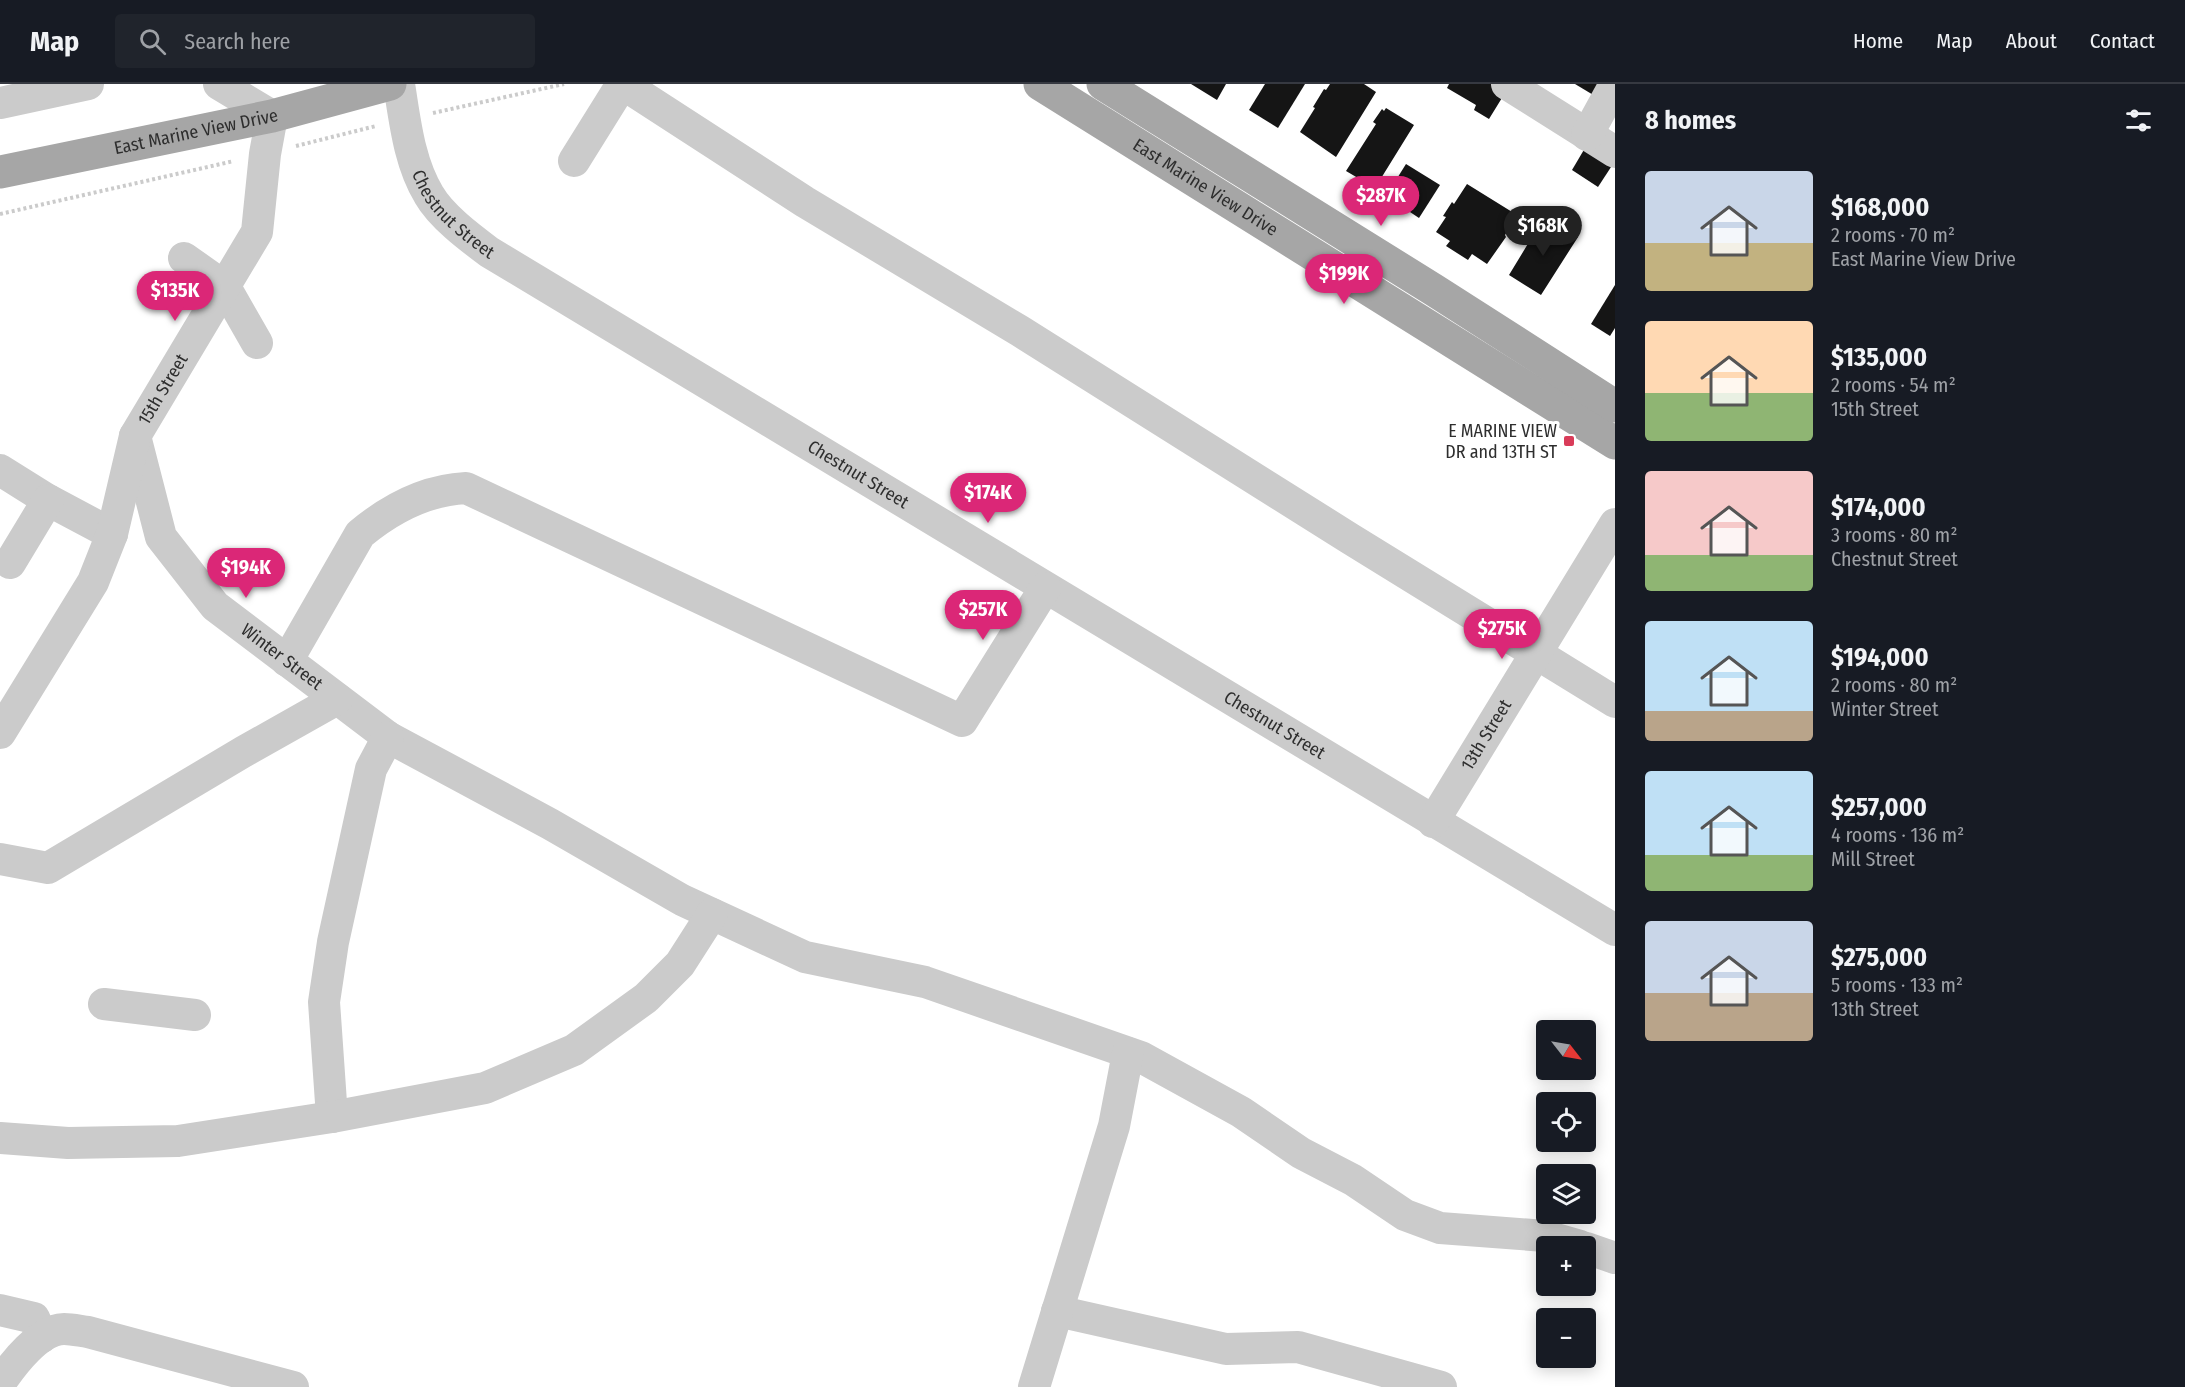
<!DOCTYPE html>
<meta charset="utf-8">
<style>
:root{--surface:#171b24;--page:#20242c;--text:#f1f3f6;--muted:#9ea1a6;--line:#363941;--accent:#db2777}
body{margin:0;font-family:"Fira Sans Condensed",sans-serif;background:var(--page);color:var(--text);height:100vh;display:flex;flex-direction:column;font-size:22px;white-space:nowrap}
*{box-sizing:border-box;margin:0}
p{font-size:20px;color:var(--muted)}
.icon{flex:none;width:33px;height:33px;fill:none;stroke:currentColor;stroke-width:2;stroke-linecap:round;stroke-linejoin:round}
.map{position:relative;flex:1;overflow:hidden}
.side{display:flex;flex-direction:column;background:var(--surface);width:570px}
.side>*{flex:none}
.needle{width:39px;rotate:121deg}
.buttons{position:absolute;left:1536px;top:936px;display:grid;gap:12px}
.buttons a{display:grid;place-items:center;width:60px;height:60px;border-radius:6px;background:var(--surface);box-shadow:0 3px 15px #0003;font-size:30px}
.price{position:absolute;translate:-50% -51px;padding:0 14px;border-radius:21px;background:var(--accent);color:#fff;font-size:20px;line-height:39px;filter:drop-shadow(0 2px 3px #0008)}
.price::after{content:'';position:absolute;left:50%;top:36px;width:18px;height:14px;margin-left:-9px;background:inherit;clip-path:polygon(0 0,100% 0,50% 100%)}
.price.selected{background:#222;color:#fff}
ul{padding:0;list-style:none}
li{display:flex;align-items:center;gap:18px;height:150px;padding:0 30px}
li span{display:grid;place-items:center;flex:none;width:168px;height:120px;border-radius:6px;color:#555}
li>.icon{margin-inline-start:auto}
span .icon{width:72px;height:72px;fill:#fffc;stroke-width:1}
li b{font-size:26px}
h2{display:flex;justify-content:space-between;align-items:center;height:72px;padding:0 30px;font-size:26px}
header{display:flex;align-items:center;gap:36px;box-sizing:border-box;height:84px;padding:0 30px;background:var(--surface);border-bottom:2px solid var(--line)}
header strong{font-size:28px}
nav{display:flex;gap:33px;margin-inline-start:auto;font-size:21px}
.search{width:420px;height:54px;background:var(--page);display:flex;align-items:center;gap:15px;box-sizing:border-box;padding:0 21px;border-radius:6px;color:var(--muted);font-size:22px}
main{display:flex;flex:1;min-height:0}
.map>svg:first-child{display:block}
</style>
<header>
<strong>Map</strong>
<div class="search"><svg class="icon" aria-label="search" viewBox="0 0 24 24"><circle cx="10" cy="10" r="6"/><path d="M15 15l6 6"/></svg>Search here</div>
<nav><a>Home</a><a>Map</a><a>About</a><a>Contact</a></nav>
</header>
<main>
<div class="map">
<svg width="1615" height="1303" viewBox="0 0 1615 1303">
<rect width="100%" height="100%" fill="#fff"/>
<g fill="#151515">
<path d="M1191,0H1226L1217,16Z"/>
<path d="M1265,0H1305L1278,44L1249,26Z"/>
<path d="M1330,0H1364L1376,8L1336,73L1300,48L1315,24L1313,23L1324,5L1326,6Z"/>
<path d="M1449,0H1491L1505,9L1489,35L1474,26L1476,21L1447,4Z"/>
<path d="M1575,0H1602L1595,12Z"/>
<path d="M1386,24L1414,41L1375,104L1346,87L1376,40L1373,38L1382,25L1384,27Z"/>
<path d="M1585,64L1613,80L1598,103L1572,86Z"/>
<path d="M1406,80L1440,101L1419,134L1386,112Z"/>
<path d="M1467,100L1517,131L1505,151L1506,153L1487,180L1472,170L1468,176L1446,162L1450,157L1436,148L1446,133L1443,132L1452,118L1454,120Z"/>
<path d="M1554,138L1578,153L1541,211L1509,191L1540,140L1549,146Z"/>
<path d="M1615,201V244L1610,252L1591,240Z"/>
</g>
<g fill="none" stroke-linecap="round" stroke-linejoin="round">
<g stroke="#cbcbcb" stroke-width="4" stroke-dasharray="3 3" stroke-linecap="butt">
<path d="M433,29L564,0"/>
<path d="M296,62L376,42"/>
<path d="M0,130L234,77"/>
</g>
<g stroke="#cbcbcb" stroke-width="32">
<path id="s1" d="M399,0C405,37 409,78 429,111C441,132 469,153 489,168L1615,846"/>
<path d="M623,0L805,118L1020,247L1349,454L1615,618"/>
<path d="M1507,0L1615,68"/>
<path d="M0,19L88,0"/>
<path d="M1587,51L1615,0"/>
<path d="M574,77L622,0"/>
<path d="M184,174L225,203L257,259"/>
<path id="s2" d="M135,352L161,453L215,522L388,653L550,740L682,816L805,873L925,898L1141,973L1241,1028L1301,1069L1353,1096L1405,1131L1440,1144L1545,1152L1580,1162"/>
<path d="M0,386L48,416L112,450"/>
<path d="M10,479L48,416"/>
<path d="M287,577L360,450C390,425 426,406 466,404L962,637L1045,504"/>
<path id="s3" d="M0,649L93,498L112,450L135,352L257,148L265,70L272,32L219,0"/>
<path id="s4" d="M1433,738L1615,440"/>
<path d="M0,775L48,784L243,668L337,615"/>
<path d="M104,920L195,931"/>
<path d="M332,1033L324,918L333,858L371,685L388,653"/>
<path d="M0,1054L68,1059L178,1057L332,1033L485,1004L574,966L646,914L680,880L712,830"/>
<path d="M1586,1164L1615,1174"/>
<path d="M0,1226L34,1234L42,1253"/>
<path d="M1057,1227L1226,1265L1298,1263L1441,1303"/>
<path d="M0,1299C13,1280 39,1245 64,1245C72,1245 80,1247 88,1248L293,1303"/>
<path d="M1034,1303L1114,1042L1128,969"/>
</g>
<g stroke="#a6a6a6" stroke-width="33">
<path id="s5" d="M1040,0L1615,359"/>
<path d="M1103,0L1434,206L1615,322"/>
<path id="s6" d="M0,88L272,32L390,0"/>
</g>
</g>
<rect fill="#d93c59" stroke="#fff" stroke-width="2" x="1563" y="351" width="12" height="12" rx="3"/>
<g text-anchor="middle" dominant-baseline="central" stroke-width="6" stroke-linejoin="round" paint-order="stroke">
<g font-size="18" fill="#2e2e2e" stroke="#fff">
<text stroke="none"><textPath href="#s6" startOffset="200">East Marine View Drive</textPath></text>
<text stroke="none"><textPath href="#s5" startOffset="195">East Marine View Drive</textPath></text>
<text stroke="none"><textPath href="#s1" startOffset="146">Chestnut Street</textPath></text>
<text stroke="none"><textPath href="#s3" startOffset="384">15th Street</textPath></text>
<text stroke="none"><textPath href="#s1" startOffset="630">Chestnut Street</textPath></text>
<text stroke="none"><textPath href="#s2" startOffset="276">Winter Street</textPath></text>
<text stroke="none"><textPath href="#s1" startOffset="1116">Chestnut Street</textPath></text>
<text stroke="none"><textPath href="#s4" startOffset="102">13th Street</textPath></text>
</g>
<g font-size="18" fill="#2e2e2e" stroke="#fff" text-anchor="end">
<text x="1557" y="347">E MARINE VIEW<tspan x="1557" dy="21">DR and 13TH ST</tspan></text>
</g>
</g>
</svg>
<div class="buttons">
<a><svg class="needle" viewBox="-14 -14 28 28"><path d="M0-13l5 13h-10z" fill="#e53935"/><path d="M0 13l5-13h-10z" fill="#9ea1a6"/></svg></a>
<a><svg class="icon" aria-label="locate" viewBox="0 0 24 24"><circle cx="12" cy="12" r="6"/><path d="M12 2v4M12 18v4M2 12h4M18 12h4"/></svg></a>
<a><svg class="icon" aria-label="layers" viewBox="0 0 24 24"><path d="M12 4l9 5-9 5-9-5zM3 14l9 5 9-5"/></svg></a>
<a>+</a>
<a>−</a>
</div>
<b class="price" style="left:1381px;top:143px">$287K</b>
<b class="price selected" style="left:1543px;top:173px">$168K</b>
<b class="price" style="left:1344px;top:221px">$199K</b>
<b class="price" style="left:175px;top:238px">$135K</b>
<b class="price" style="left:988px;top:440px">$174K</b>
<b class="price" style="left:246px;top:515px">$194K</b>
<b class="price" style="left:983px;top:557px">$257K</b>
<b class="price" style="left:1502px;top:576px">$275K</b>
</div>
<section class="side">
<h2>8 homes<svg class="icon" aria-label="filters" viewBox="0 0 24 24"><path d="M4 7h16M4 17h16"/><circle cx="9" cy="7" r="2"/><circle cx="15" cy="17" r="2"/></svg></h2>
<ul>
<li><span style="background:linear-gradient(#c9d6e8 60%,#c2b280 0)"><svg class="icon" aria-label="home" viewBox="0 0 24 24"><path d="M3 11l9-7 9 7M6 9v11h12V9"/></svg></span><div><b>$168,000</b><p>2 rooms · 70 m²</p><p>East Marine View Drive</p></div></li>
<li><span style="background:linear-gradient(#ffd9b3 60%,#8fb573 0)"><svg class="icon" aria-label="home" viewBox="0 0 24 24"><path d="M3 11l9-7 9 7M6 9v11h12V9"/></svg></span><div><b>$135,000</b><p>2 rooms · 54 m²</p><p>15th Street</p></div></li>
<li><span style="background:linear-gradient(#f6c9c9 70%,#8fb573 0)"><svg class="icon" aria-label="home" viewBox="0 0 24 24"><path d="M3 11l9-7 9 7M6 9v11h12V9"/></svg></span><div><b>$174,000</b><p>3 rooms · 80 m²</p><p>Chestnut Street</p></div></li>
<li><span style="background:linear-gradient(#bfe0f5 75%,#b9a48a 0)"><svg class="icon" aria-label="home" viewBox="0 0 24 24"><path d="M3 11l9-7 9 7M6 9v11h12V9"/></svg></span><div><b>$194,000</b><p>2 rooms · 80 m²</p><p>Winter Street</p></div></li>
<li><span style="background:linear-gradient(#bfe0f5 70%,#8fb573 0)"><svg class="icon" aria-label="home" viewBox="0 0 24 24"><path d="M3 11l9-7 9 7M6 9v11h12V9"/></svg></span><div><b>$257,000</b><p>4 rooms · 136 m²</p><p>Mill Street</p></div></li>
<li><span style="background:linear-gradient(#c9d6e8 60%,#b9a48a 0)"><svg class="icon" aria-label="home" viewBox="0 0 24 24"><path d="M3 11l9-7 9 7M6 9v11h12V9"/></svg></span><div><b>$275,000</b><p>5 rooms · 133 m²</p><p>13th Street</p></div></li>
</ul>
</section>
</main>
